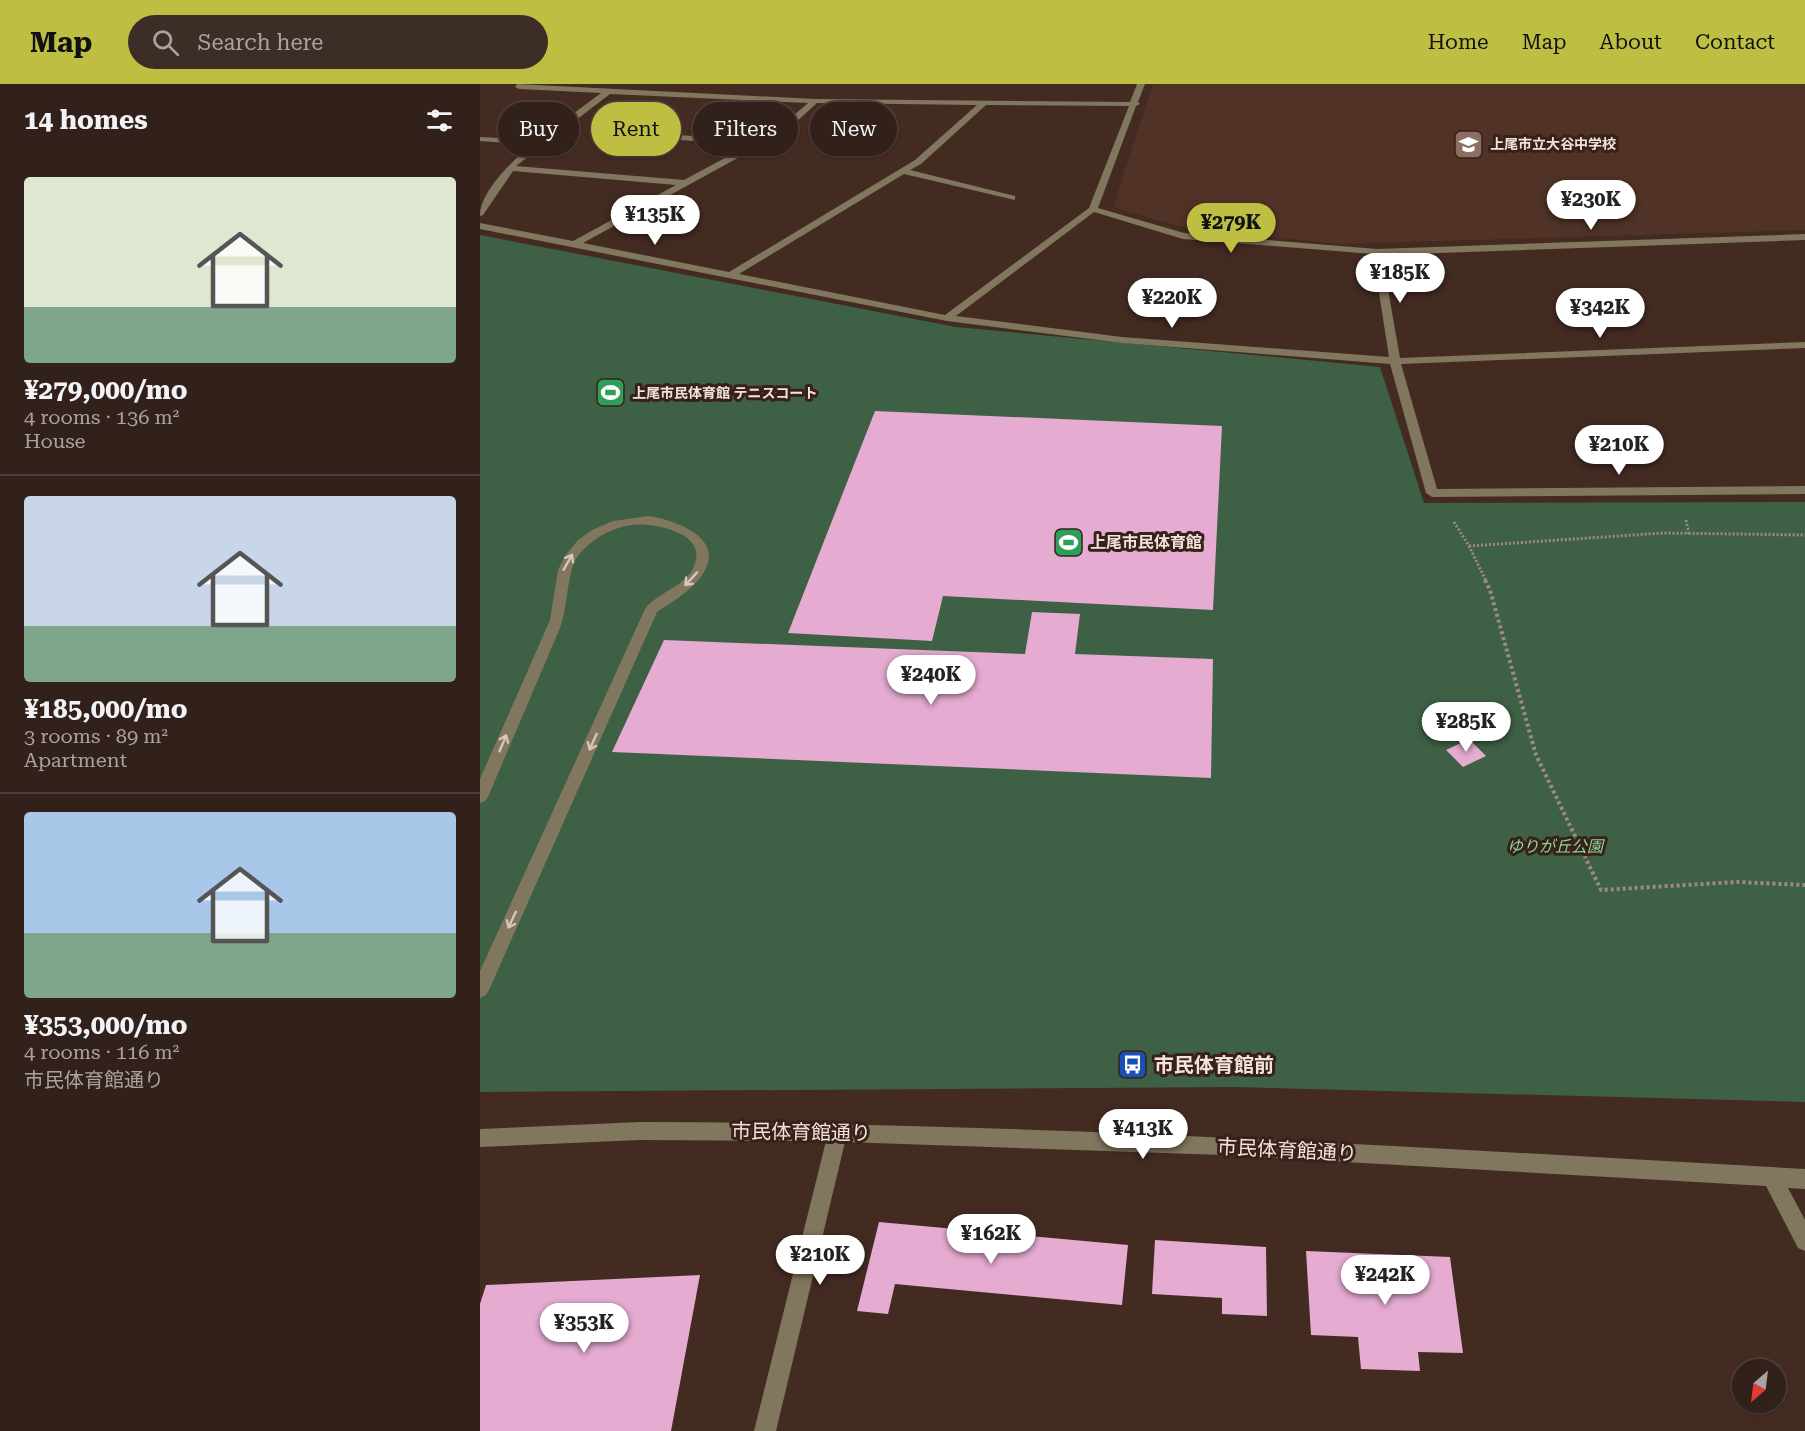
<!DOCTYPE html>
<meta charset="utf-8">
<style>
:root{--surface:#32201a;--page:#3d2d27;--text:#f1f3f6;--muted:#a8a3a2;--line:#4d3e39;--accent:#bebf42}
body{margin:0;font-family:"Roboto Serif","Noto Sans JP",serif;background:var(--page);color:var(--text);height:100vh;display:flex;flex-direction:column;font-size:22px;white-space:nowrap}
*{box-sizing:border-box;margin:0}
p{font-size:20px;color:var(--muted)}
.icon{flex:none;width:33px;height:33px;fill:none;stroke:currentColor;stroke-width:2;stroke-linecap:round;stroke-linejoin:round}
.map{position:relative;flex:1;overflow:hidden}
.sheet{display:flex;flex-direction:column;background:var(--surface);width:480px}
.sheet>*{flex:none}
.top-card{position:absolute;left:18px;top:18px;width:570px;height:54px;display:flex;gap:12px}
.needle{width:39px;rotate:208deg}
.buttons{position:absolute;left:1252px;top:1275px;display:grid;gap:12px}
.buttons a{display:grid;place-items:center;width:54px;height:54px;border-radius:50%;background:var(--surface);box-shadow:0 2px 4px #0004,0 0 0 2px var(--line);font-size:30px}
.price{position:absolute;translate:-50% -51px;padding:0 14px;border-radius:21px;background:#fff;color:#222;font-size:20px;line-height:39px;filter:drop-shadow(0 2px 3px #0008)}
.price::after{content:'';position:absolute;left:50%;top:36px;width:18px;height:14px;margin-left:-9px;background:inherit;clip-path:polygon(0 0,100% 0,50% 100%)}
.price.selected{background:var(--accent);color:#111}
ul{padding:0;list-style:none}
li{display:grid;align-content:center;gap:12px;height:318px;padding:0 24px}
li+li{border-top:2px solid var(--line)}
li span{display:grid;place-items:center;height:186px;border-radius:6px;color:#555}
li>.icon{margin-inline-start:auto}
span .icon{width:108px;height:108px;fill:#fffc;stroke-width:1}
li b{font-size:26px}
h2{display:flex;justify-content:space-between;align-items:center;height:72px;padding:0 24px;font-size:26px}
.pill{padding:0 21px;border-radius:27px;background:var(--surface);box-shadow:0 2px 4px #0004,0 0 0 2px var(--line);font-size:21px;line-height:54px}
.pill.selected{background:var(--accent);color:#111}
header{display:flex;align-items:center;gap:36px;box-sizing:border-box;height:84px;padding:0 30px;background:var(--accent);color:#111}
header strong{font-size:28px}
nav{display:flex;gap:33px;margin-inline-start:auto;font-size:21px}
.search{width:420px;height:54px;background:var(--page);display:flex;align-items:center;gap:15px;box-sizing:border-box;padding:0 21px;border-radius:33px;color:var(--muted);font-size:22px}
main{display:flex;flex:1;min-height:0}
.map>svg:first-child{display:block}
</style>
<header>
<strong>Map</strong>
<div class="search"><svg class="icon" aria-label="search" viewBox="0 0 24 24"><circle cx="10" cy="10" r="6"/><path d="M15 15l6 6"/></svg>Search here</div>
<nav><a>Home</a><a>Map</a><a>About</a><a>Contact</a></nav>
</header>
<main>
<section class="sheet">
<h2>14 homes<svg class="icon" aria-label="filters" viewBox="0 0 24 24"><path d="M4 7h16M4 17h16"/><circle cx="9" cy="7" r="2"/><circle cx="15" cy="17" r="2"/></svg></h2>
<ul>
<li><span style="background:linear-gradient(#dfe7d0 70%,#7fa58c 0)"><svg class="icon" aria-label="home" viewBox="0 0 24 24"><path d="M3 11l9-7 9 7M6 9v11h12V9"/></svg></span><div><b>¥279,000/mo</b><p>4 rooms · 136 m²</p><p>House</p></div></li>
<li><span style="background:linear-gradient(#c9d6e8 70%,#7fa58c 0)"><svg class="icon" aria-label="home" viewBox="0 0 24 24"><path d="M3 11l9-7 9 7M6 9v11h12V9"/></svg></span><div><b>¥185,000/mo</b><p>3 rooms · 89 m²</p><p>Apartment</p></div></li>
<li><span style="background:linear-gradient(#a9c7e8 65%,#7fa58c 0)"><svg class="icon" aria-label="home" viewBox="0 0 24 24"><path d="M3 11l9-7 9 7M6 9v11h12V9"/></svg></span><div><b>¥353,000/mo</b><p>4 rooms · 116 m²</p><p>市民体育館通り</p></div></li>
</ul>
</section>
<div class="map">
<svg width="1325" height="1347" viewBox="0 0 1325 1347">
<rect width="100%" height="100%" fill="#432b22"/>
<path fill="#503226" d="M673,0H1325V146L859,160L707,144L640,126L634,120Z"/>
<path fill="#3e6044" d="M0,151L476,243L900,283L944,419L1325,418V1018L754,1003L0,1008Z"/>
<g fill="#e5abd1">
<path d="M395,327L742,342L733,526L463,512L452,557L308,549Z"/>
<path d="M552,528L600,530L595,570L733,575L731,694L132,668L184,556L545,570Z"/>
<path d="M989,655L1006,672L983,683L966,666Z"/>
<path d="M399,1138L648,1161L642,1221L415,1200L408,1230L377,1227Z"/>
<path d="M675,1156L786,1163L787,1232L742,1230V1214L672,1210Z"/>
<path d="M826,1167L970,1173L983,1269L938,1268L940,1287L881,1285L878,1253L831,1251Z"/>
<path d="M220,1191L191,1347H0V1220L6,1201Z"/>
</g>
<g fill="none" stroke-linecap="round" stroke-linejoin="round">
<g stroke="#9e8a83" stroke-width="3" stroke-dasharray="2 2" stroke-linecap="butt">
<path d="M1206,436L1209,450"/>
<path d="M974,438L989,462L1006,497"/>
<path d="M989,462L1183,449L1325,451"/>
</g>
<path stroke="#9e8a83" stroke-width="4" stroke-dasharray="3 3" stroke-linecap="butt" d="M1005,496L1010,506L1056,671L1121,806L1257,798L1325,801"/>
<g fill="#81765e" fill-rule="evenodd">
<path d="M37,0L335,15L650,18L657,0H665L658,18L660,20L656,22L618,124L704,149L897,165L1325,150V156L902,171L920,274L1325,258V264L921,280L957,405L1325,402V410L952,413L946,409L910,280L642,259L467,237L0,145V139L93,157L196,101L33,87L3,131L0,132C0,107 34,75 52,61L0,57V53L58,56L121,9L39,5L35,3ZM130,10L328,19L299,44L277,56L133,47L129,49L133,51L269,61L204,96L36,82ZM337,19L497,21L435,76L249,188L103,159L305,48ZM506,21L649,22L609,124L465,231L259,190L424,90L535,116V112L430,86L441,80ZM614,128L703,155L893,170L909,273L642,253L476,232Z"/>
<path d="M169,432C194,436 245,453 224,488C214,505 194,517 177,528L9,906L6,911L0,914V887L165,525C178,507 208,503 215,479C226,448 172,438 151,441C130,444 110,456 97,473C87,488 88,523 80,544L8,713L5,717L0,719V695L70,536L78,486L85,472L98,456L112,446L133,437Z"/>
<path d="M160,1038C549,1039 937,1063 1325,1085V1105L1308,1104L1325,1136V1167L1318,1164L1286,1102L743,1071L365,1058L296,1347H274L346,1057L160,1056L0,1063V1045Z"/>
</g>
</g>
<defs><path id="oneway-shaft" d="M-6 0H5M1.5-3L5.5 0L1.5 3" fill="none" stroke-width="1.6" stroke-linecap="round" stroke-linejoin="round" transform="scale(1.5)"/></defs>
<g stroke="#d6c7bc">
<use href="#oneway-shaft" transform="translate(88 478) rotate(-60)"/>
<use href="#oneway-shaft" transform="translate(211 495) rotate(133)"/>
<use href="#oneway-shaft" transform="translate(113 658) rotate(114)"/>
<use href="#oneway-shaft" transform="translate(23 659) rotate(-67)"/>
<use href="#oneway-shaft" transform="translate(32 836) rotate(115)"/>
</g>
<defs>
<symbol id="school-square" viewBox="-11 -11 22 22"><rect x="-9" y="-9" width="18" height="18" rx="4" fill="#8d6e63" stroke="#382118"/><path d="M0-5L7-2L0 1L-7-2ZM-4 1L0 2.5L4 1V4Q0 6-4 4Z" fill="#fff"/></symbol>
<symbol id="stadium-square" viewBox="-11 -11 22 22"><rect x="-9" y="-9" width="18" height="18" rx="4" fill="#2e9e5b" stroke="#382118"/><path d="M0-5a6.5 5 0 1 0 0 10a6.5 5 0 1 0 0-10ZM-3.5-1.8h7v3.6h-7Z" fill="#fff"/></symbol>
<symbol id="bus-square" viewBox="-11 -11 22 22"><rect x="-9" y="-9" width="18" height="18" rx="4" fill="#1a4fb4" stroke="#382118"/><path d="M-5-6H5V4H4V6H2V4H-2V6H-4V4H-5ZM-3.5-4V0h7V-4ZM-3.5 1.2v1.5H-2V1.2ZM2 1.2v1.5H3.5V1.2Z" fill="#fff"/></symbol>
</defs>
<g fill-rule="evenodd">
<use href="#school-square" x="972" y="44" width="33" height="33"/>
<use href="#stadium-square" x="114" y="292" width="33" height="33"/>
<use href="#stadium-square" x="572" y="442" width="33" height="33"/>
<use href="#bus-square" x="636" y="964" width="33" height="33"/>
</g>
<g text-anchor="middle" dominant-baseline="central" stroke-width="6" stroke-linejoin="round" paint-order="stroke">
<g font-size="14" font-weight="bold" fill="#f2e2dc" stroke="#382118" text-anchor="start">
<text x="1010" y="60">上尾市立大谷中学校</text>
<text x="152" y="309">上尾市民体育館 テニスコート</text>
</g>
<g font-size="16" font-weight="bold" fill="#f2e2dc" stroke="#382118" text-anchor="start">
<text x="610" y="458">上尾市民体育館</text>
</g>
<g font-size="16" font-style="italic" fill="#8bd699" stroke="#382118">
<text x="1075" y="762">ゆりが丘公園</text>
</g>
<g font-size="20" font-weight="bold" fill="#f2e2dc" stroke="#382118" text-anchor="start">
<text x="674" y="981">市民体育館前</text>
</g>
<g font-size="20" fill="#f2e2dc" stroke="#382118">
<text transform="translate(321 1048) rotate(1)">市民体育館通り</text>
<text transform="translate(807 1066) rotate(3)">市民体育館通り</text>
</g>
</g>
</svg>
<div class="buttons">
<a><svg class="needle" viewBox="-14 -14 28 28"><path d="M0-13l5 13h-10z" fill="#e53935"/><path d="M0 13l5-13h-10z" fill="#a8a3a2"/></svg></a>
</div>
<b class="price" style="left:1111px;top:147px">¥230K</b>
<b class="price" style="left:175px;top:162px">¥135K</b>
<b class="price selected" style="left:751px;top:170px">¥279K</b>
<b class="price" style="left:920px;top:220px">¥185K</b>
<b class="price" style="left:692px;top:245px">¥220K</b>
<b class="price" style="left:1120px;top:255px">¥342K</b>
<b class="price" style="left:1139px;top:392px">¥210K</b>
<b class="price" style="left:451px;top:622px">¥240K</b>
<b class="price" style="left:986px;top:669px">¥285K</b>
<b class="price" style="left:663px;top:1076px">¥413K</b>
<b class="price" style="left:511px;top:1181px">¥162K</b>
<b class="price" style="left:340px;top:1202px">¥210K</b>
<b class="price" style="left:905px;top:1222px">¥242K</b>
<b class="price" style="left:104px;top:1270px">¥353K</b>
<div class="top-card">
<a class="pill">Buy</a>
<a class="pill selected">Rent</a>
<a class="pill">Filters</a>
<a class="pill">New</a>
</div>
</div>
</main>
